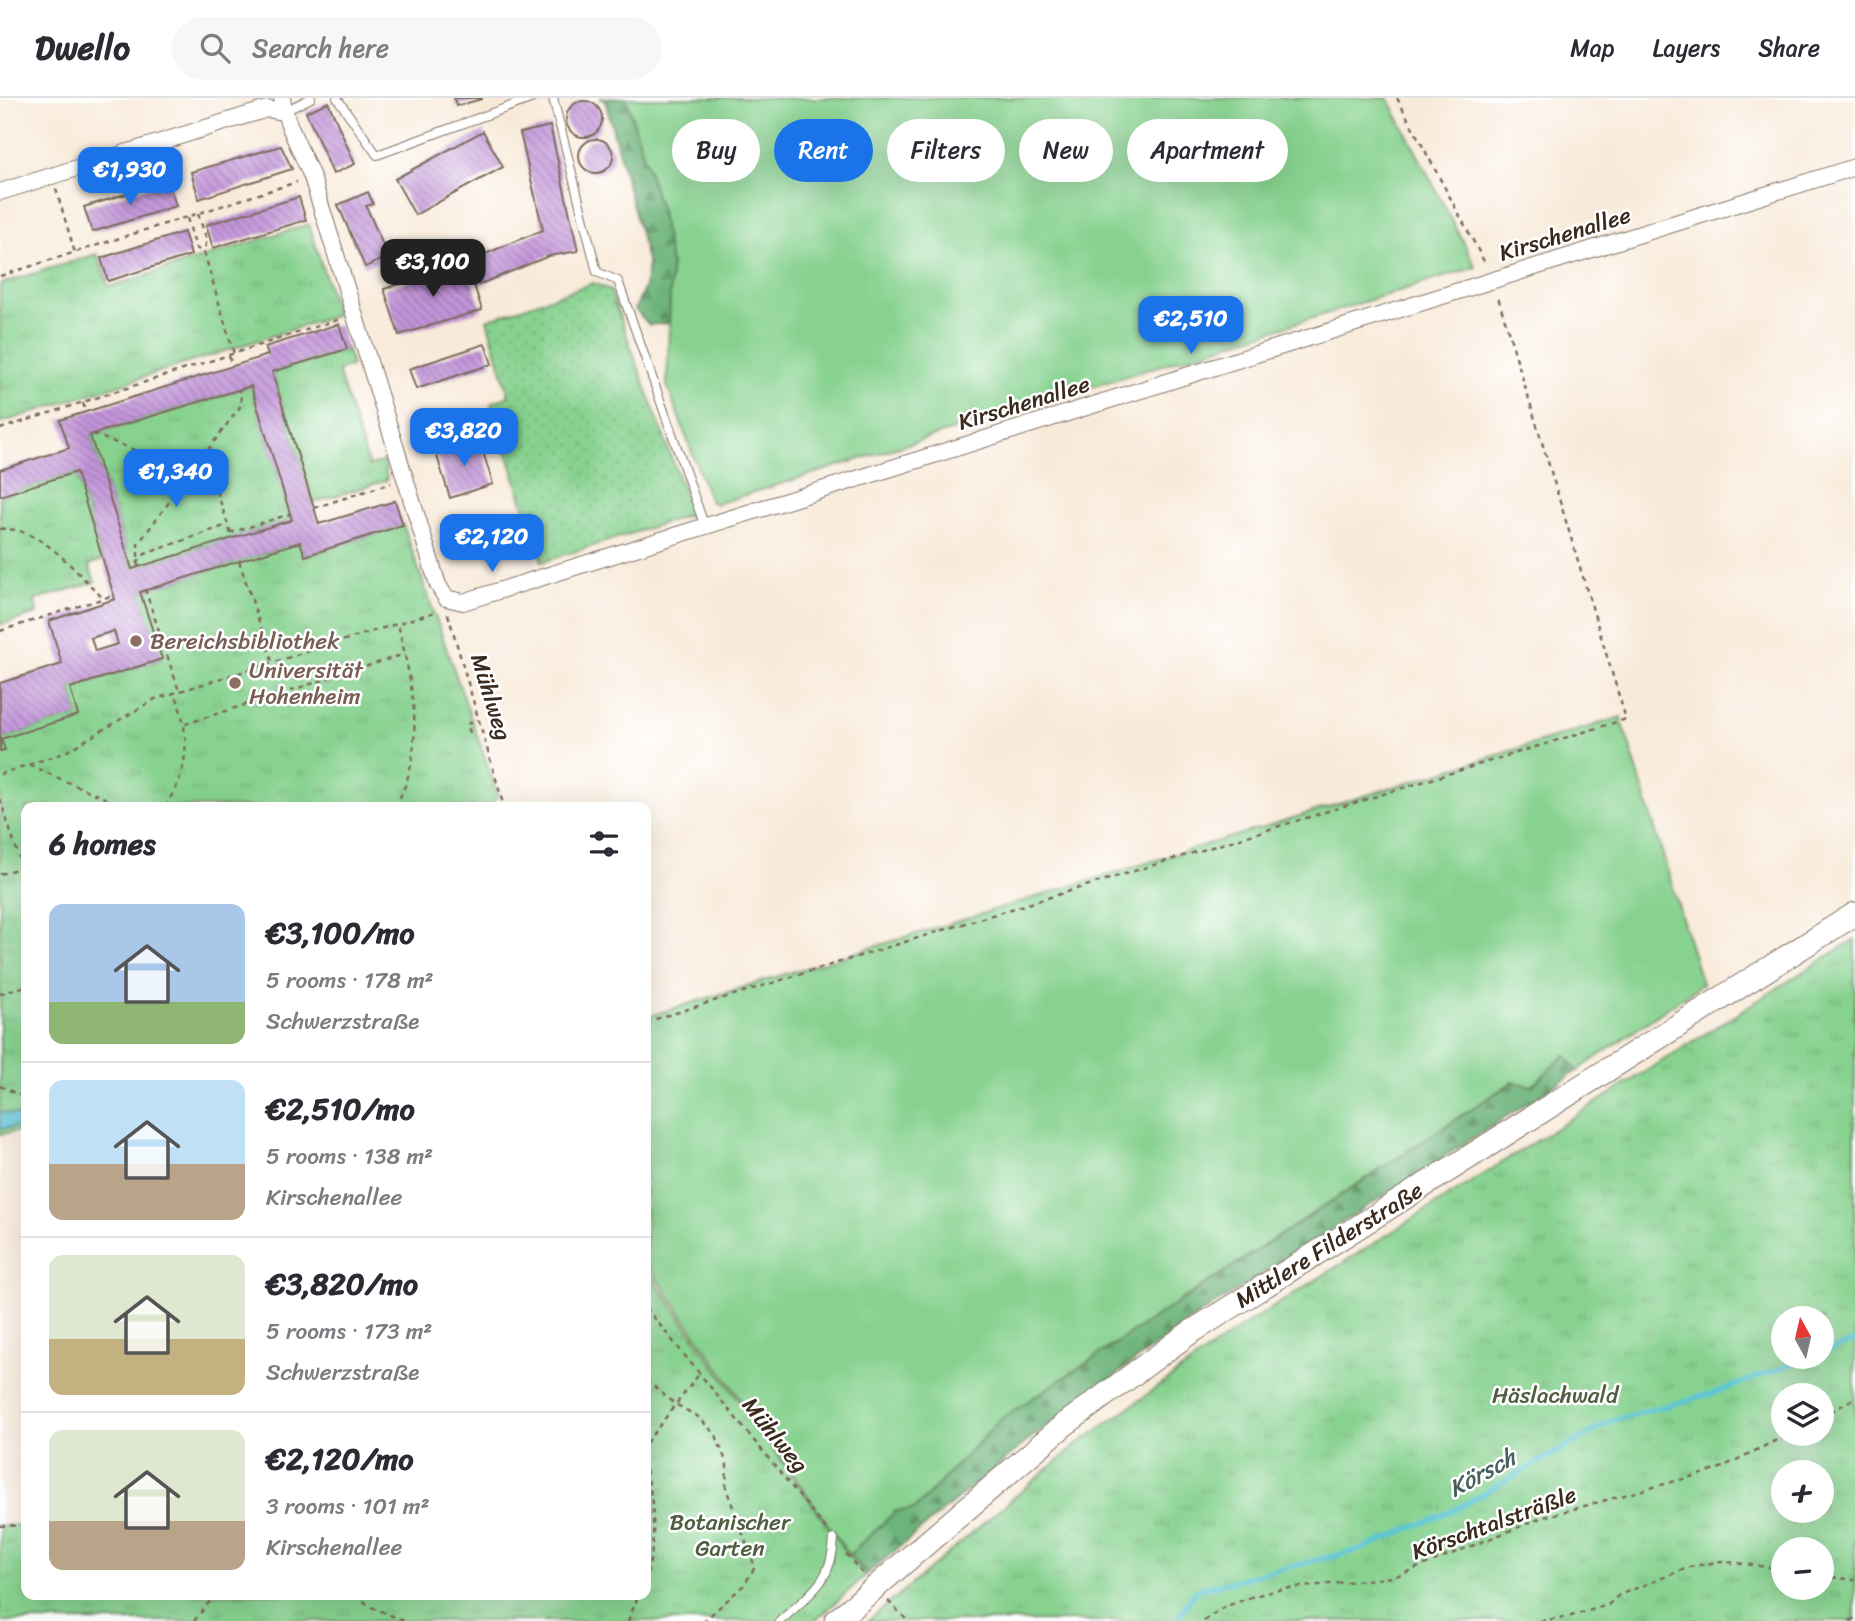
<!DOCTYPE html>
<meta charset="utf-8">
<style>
:root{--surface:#fff;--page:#f7f7f7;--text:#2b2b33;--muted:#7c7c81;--line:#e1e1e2;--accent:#1a73e8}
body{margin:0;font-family:Sriracha,sans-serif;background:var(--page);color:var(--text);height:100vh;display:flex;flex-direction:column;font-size:26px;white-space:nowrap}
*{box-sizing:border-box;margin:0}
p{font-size:23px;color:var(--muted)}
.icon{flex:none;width:38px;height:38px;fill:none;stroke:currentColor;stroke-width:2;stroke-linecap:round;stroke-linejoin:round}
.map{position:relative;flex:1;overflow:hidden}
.panel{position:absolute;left:21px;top:704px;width:630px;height:798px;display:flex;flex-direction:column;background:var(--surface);border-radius:14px;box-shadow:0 7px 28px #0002}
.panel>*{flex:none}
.top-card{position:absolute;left:672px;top:21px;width:665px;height:63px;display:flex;gap:14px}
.needle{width:46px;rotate:352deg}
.tools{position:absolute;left:1771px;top:1208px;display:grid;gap:14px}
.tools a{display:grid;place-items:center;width:63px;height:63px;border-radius:50%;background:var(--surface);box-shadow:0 7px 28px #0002;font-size:35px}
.price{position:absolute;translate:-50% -60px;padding:0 16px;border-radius:14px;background:var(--accent);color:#fff;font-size:23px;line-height:46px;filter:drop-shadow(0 2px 4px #0008)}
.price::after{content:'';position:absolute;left:50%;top:42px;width:21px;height:16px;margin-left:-10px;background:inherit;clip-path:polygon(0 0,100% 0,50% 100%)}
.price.active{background:#222;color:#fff}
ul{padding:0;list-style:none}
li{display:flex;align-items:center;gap:21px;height:175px;padding:0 28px}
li+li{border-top:2px solid var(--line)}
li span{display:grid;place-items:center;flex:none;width:196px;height:140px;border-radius:14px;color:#555}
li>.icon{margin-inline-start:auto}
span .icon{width:84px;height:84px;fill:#fffc;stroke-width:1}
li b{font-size:30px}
h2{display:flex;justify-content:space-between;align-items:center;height:84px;padding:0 28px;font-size:30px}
.chip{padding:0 24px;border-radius:32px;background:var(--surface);box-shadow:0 7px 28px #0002;font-size:24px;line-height:63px}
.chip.active{background:var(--accent);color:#fff}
header{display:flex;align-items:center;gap:42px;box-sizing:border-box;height:98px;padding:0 35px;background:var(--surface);border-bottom:2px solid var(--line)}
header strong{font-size:33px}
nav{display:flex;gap:38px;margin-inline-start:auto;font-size:24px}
.search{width:490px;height:63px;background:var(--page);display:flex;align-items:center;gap:18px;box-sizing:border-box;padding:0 24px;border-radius:38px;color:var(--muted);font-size:26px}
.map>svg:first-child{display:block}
</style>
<header>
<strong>Dwello</strong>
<div class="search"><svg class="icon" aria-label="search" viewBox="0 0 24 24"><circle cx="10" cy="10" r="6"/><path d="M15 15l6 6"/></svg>Search here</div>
<nav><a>Map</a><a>Layers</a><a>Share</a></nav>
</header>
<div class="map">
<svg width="1855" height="1523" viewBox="0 0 1855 1523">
<defs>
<pattern id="forest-firs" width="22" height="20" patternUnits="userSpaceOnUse" patternTransform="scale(1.75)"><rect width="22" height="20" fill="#6db47a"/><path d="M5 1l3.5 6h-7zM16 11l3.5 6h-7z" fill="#5b9363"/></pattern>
<pattern id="park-tufts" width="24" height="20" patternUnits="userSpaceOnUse" patternTransform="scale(1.75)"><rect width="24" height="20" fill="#87d28f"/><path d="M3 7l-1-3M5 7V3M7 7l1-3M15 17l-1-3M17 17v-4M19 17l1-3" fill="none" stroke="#75b47b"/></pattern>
<pattern id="garden-dots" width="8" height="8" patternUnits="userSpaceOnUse" patternTransform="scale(1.75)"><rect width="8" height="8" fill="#87d28f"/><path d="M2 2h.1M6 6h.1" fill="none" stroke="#75b47b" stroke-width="1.8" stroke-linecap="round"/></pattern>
<pattern id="building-back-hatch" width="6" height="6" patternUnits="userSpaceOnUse" patternTransform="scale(1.75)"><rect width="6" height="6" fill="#c294d9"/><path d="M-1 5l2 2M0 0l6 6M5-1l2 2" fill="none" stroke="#9f79af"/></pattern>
</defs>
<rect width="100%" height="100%" fill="#fff"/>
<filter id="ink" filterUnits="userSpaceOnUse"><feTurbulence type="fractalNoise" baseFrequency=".0143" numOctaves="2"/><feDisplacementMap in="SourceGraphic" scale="14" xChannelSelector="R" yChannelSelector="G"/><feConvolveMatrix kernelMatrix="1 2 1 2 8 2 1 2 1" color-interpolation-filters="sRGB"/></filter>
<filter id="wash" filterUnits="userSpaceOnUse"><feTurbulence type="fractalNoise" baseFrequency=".00686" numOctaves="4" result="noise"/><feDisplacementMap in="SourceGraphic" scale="28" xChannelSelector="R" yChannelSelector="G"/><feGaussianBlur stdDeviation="1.57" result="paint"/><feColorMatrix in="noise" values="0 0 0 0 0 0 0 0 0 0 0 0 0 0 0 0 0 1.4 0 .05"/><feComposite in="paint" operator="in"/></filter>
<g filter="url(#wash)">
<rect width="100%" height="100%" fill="#f8ead9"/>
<g fill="#87d28f" stroke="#617e56" stroke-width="2">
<path d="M626,0H1388L1476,169L716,406L710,403L667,287L671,168L661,114Z"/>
<path d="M1621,619L1702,886L1577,973L1565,957L1532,988L1512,984L1001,1321L915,1412L896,1413L849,1457L646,1165V919Z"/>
</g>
<g fill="url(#forest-firs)" stroke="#546f4c" stroke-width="2">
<path d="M600,0H626L661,114L671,168L669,225L649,227L635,211L645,189L648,166L605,2Z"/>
<path d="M1565,957L1577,973L1186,1225L1031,1340L867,1476L849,1457L896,1413L915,1411L1001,1321L1513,984L1532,988Z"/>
</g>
<g fill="url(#park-tufts)" stroke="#617e56" stroke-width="2" fill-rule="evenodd">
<path d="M309,126L337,217L0,325V186L97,156L109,189Z"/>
<path d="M347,251L352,268L338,273L369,368L384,363L387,382L313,405L272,274Z"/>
<path d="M251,288L292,422L132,471L90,337Z"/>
<path d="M76,374L103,462L89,467L95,484L35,502L37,516L0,527V398Z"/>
<path d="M403,427L498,697L489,709H26V1032L0,1036V653L5,651L1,641L78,617L70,590L161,561L140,494L300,444L305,458Z"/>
<path d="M1855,841V1523H868L1075,1348L1240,1230ZM1783,1220H1822V1258H1783ZM1783,1297H1822V1335H1783ZM1783,1374H1822V1412H1783ZM1783,1451H1822V1489H1783Z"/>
<path d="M646,1171L848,1457L866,1477L815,1523H0V1428L26,1427V1496H646Z"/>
</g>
<path fill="url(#garden-dots)" stroke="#617e56" stroke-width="2" d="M593,185L610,192L692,416L542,464L491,305L509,298L487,222Z"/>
<path fill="#5bc5d6" stroke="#4b787a" stroke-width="2" d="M0,1014L25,1018L26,1028L0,1031Z"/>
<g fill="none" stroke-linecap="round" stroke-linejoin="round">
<g stroke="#5bc5d6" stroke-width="5">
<path d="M1822,1255L1855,1243"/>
<path d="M1176,1523L1196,1492L1362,1451L1456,1411L1613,1322L1714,1295L1814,1258"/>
</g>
</g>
<g id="blocks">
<g fill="url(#building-back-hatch)" fill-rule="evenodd">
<path d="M454,0H482V1L456,8Z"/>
<circle cx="584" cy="21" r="18"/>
<path d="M328,4L355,66L333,76L306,14Z"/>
<path d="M550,28L578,153L549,158L478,187L468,163L543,132L520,35Z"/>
<path d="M483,33L503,69L415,117L395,81Z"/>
<circle cx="596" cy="58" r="17"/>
<path d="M281,48L292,71L199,101L191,74Z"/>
<path d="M168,83L176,108L92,134L84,109Z"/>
<path d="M368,94L373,106L366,108L388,159L365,169L338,107Z"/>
<path d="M299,99L306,122L213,150L206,127Z"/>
<path d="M184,134L191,157L108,183L101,160Z"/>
<path d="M467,165L482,212L399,237L384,191Z"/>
<path d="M339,226L347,251L272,274L319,426L395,403L403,427L305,458L300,444L140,494L162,561L70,590L78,617L1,641L5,652L0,653V585L62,566L49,523L115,501L76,374L0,398V372L69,350L60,322L268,257L265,249ZM251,288L292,422L132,471L90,337ZM114,533L118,546L95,553L91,540Z"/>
<path d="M485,246L492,266L416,291L409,271Z"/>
<path d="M479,341L493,386L450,400L436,355Z"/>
</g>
</g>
</g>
<g filter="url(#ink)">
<use href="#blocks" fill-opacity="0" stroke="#7d6d5f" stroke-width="2"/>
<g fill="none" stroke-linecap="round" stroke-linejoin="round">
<defs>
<g id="service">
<path d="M337,0L377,57L533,0"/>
<path d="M553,0L597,174L618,183L705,429"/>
<path d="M283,14L311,0"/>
<path d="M780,1523C810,1496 832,1484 834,1441"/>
</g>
<g id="minor">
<path d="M282,0C285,25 302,54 312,79L438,487L446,500L463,504L1855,69"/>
<path d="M0,94L267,11L283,14"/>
</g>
<path id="secondary" d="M836,1523L1064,1327L1188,1236L1855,816"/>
</defs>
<use href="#service" stroke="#7d6d5f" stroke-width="10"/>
<use href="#minor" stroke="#7d6d5f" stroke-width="18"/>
<use href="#secondary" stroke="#7d6d5f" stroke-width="25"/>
<g stroke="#7d6d5f" stroke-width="2.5" stroke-dasharray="5 5" stroke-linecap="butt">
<path d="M1397,0L1486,167"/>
<path d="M56,91L75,155"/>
<path d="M198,116L207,142L204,154L234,256"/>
<path d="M187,120L196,150L204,155"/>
<path d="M0,178L297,84"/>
<path d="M229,258L232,268"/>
<path d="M83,305L86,314"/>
<path d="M0,331L340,221"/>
<path d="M93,336L171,366L192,370"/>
<path d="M204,355L232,439"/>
<path d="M314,410L391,385"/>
<path d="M0,431C42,428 75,474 103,500"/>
<path d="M230,435L290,416"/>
<path d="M239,463L272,563"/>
<path d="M137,465L145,456L227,427"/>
<path d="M138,469V446L242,306L239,292"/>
<path d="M145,491L179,593"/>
<path d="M448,516L504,709"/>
<path d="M0,533L114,497"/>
<path d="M185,626L405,556"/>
<path d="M470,635L467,626L478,622"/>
<path d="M29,667L125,709"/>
<path d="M0,676L64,655L155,601L438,513"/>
<path d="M0,701L26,781"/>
<path d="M165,709C191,667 190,640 175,594"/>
<path d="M395,709C428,651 412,587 398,526"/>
<path d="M0,776L26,768"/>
<path d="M0,896L26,888"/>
<path d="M646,924L1626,621L1497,196"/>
<path d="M0,988L26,1000"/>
<path d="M646,1210L827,1432"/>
<path d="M646,1282L675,1306L697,1318L716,1337L727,1366L726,1390L755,1469L744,1487L704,1523"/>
<path d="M1822,1319L1855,1300"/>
<path d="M646,1345L700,1275"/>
<path d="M646,1372C654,1403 657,1447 646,1478"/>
<path d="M0,1428L26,1427"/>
<path d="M846,1456L862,1475"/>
<path d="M1822,1478L1855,1482"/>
<path d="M356,1496L369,1508L404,1523"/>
<path d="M888,1503L908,1523"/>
<path d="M194,1523L216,1496"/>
<path d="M628,1523L639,1496"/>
<path d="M1204,1523L1224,1509L1254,1498L1283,1491L1394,1479L1544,1419L1716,1372L1791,1335"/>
<path d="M1540,1523L1571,1518L1608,1507L1619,1497L1690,1469L1721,1463L1783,1471"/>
<path d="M1850,1523L1855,1520"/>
</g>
<use href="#service" stroke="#fff" stroke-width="8"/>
<use href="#minor" stroke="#fff" stroke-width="16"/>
<use href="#secondary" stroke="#fff" stroke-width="23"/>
</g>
</g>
<g fill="#8d6e63" stroke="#fff" stroke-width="2.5">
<circle cx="136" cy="543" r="7"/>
<circle cx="235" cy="585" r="7"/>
</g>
<g text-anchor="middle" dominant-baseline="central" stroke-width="5" stroke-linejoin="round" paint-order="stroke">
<g font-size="23" fill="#3b2a1e" stroke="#fff">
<text transform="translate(1565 136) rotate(-17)">Kirschenallee</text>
<text transform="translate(1024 305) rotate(-17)">Kirschenallee</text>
<text transform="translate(491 599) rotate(73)">Mühlweg</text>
<text transform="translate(1329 1147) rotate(-32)">Mittlere Filderstraße</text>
<text transform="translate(775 1337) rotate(51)">Mühlweg</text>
<text transform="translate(1494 1425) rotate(-20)">Körschtalsträßle</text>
</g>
<g font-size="23" fill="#785e54" stroke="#fff" text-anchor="start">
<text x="150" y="543">Bereichsbibliothek</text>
<text x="249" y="572">Universität<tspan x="249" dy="26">Hohenheim</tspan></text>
</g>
<g font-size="23" fill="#525c40" stroke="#fff">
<text x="1555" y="1297">Häslachwald</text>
<text x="730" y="1424">Botanischer<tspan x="730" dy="26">Garten</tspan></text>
</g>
<g font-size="24" font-style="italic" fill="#46605e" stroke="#fff">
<text transform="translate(1482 1375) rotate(-29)">Körsch</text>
</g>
</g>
</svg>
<div class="tools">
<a><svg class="needle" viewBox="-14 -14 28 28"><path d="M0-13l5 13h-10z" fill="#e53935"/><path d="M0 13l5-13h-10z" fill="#7c7c81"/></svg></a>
<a><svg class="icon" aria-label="layers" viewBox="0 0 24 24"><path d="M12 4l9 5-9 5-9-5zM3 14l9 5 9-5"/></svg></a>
<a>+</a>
<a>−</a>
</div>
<b class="price" style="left:130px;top:109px">€1,930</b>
<b class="price active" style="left:433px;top:201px">€3,100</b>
<b class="price" style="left:1191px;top:258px">€2,510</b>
<b class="price" style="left:464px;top:370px">€3,820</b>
<b class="price" style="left:176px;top:411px">€1,340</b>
<b class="price" style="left:492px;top:476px">€2,120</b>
<div class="top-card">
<a class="chip">Buy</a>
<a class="chip active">Rent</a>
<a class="chip">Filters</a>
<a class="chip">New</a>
<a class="chip">Apartment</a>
</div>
<section class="panel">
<h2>6 homes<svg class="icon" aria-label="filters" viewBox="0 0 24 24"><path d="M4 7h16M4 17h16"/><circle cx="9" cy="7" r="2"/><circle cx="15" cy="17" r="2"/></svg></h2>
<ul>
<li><span style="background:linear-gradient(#a9c7e8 70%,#8fb573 0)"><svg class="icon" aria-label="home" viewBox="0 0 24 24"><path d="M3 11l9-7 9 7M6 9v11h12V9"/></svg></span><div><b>€3,100/mo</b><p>5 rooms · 178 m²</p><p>Schwerzstraße</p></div></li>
<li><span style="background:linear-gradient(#bfe0f5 60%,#b9a48a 0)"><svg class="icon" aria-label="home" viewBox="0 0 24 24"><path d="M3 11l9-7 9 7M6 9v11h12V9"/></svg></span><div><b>€2,510/mo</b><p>5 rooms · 138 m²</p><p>Kirschenallee</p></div></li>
<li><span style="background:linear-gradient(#dfe7d0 60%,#c2b280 0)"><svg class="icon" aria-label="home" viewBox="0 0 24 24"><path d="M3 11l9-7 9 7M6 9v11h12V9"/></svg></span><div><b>€3,820/mo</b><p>5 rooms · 173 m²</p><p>Schwerzstraße</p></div></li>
<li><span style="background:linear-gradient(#dfe7d0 65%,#b9a48a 0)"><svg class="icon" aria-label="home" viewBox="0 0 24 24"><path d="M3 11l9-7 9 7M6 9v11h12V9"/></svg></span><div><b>€2,120/mo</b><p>3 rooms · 101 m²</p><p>Kirschenallee</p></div></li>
</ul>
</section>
</div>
